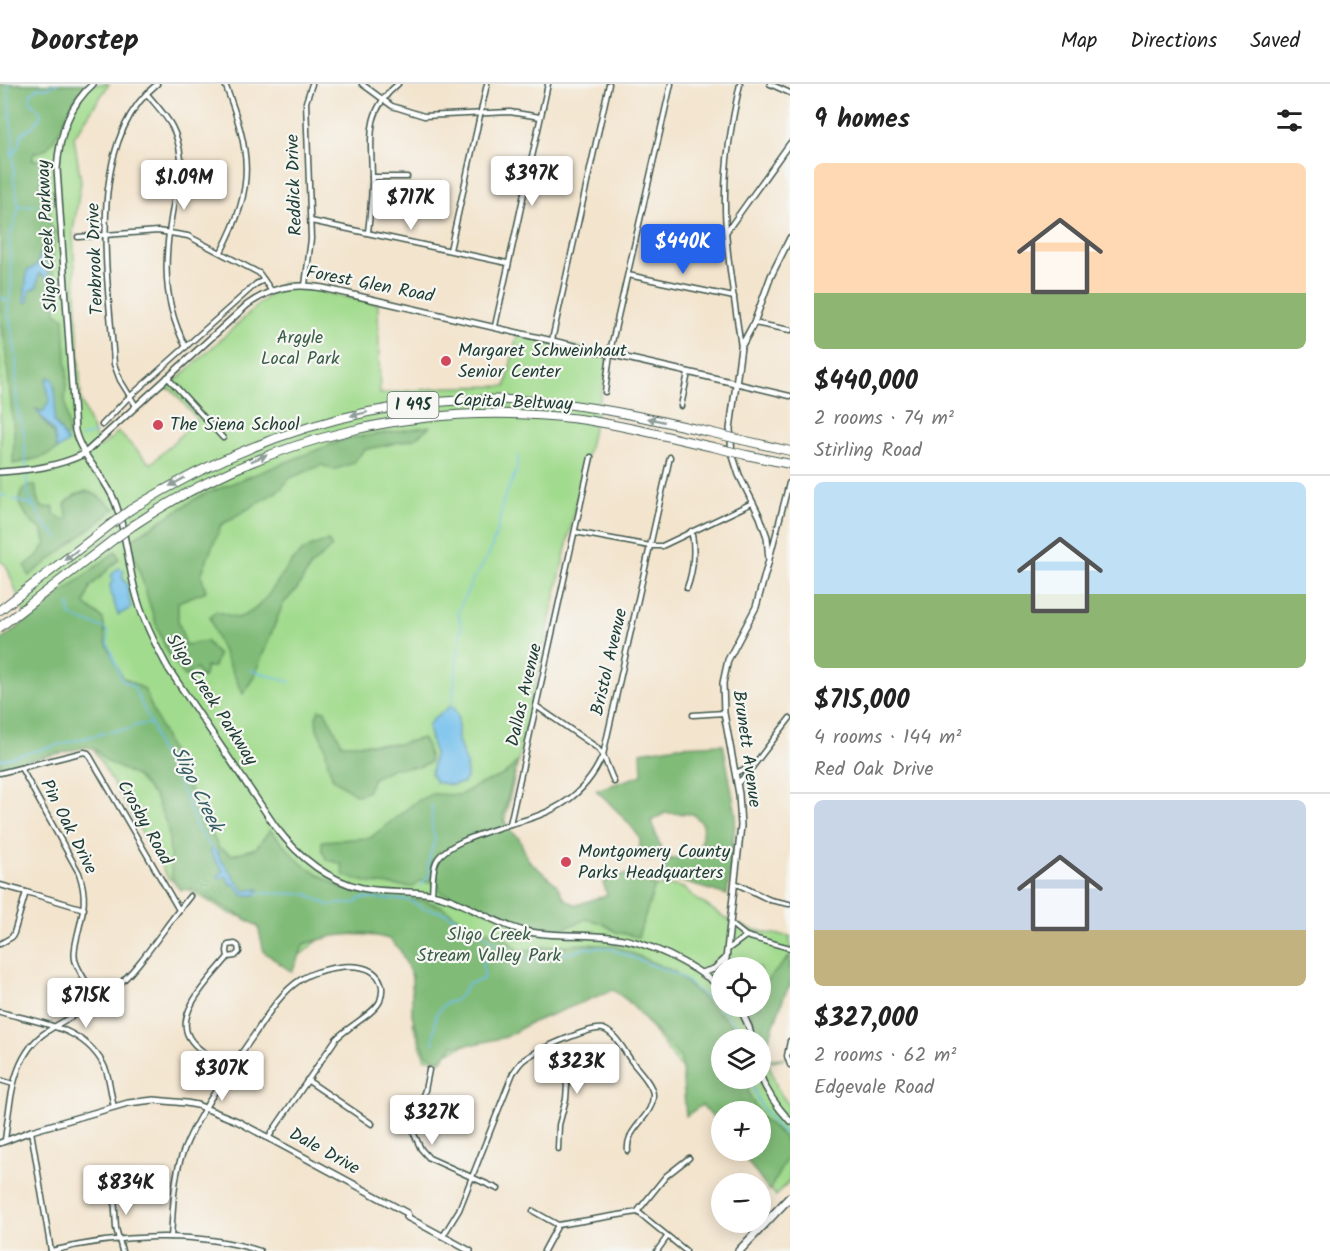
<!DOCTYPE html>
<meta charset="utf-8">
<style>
:root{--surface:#fff;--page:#f6f6f6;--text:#222;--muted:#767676;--line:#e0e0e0;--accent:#2563eb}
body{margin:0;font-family:Kalam,sans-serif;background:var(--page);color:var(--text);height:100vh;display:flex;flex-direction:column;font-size:22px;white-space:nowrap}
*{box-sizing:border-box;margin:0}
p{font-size:20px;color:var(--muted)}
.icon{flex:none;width:33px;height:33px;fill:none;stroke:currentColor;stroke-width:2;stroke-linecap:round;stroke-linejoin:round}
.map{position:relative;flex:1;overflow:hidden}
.drawer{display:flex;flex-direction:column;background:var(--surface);width:540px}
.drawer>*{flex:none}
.buttons{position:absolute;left:711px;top:873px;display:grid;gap:12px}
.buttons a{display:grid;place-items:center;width:60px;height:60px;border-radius:50%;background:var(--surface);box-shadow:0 3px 15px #0003;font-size:30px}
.price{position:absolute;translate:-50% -51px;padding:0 14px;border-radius:6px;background:#fff;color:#222;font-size:20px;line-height:39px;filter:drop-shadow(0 2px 3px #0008)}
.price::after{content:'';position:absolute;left:50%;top:36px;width:18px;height:14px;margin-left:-9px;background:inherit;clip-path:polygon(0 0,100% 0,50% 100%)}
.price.selected{background:var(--accent);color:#fff}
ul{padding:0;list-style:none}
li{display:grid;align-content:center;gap:12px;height:318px;padding:0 24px}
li+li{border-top:2px solid var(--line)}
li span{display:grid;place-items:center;height:186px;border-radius:9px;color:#555}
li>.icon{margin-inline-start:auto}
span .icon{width:108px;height:108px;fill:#fffc;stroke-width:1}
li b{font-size:26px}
h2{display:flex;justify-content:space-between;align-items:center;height:72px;padding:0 24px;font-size:26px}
header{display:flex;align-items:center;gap:36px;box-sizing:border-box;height:84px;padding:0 30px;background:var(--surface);border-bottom:2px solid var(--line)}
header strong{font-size:28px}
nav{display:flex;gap:33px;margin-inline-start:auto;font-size:21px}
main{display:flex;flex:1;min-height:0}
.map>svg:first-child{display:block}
</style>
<header>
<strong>Doorstep</strong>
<nav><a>Map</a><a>Directions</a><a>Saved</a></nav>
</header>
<main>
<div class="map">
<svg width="790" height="1167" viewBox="0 0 790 1167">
<rect width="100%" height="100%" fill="#f6f6f2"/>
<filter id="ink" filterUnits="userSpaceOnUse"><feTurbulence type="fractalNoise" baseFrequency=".0167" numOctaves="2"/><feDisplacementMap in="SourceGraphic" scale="12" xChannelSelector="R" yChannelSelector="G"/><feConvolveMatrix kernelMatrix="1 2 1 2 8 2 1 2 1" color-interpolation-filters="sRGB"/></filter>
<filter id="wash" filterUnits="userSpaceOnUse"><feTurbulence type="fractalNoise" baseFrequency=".008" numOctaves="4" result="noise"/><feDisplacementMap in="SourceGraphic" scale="24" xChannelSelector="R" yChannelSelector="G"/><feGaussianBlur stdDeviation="1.35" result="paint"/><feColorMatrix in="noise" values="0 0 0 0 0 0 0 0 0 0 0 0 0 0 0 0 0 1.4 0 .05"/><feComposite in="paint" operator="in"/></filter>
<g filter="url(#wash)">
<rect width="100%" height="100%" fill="#f3e4cd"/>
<path fill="#a1db8d" stroke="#608c60" stroke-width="1.5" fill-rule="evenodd" d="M0,0H109L74,53L81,98L73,148L81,317L100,364L118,348L151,380L197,335L172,306L167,305L282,199L378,220L380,310L447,303L506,302L517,250L610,270L503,743H506L567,831C594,822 657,793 683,804C689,807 694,815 701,818C711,824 718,830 728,835C746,846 769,850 790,852V898L776,920L765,953L768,975L785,974L768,978L778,1006L790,1023V1096L776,1112L743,1067L760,1066V1028H722L721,1038L617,898L446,969L437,977L431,975H425L413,939L417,936L416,899L396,853L327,849L298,873L270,840L231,830L168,794L90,659L34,555L6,481L0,477ZM722,884H760V922H722ZM722,956H760V994H722Z"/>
<g fill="#80bb78" stroke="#507c56" stroke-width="1.5">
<path d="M0,0H87C67,19 64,47 47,64C44,67 39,68 34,69L32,76H43L40,101L49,112L50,141L56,149C50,174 54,203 56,229L64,234L67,291L65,315L69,352L65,353L54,337L55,303L46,297L50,316L43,328L37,325C43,340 57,348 57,366L43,373L13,380L14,349L3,243L0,238Z"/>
<path d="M431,342L414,355L364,366L353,379L334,386L322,381L290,394L281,405L221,441L201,491L206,507L178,518V537L186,561L206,557L218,571L214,583H206L203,595L196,585L185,592C179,584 171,575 166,565C150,530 143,493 129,457L200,412L345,355Z"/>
<path d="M30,402H36C36,411 37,419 44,424L54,423V430L63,436L68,434L65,420L75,411L87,407L98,412L115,425L29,492L25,482L37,472L46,460L42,446L31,438L20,422L19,415L22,405Z"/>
<path d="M328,457L332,463L311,482L297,505L283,520L254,593L243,610L217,555L210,533L216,527L237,534C280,522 278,465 328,457Z"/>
<path d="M116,467L119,475L90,503L85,520L103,535L106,558L122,593L144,605L169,663L219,764L232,771L256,764L270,746L303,781L342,804L383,814L422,816L441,822L465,838L501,852L521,867L542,863L585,860L615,862L675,888L736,945L738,955L722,956V994L746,995L749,1010L758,1027L722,1028L721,1043L702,1021L686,1032L681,975L628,917L613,906L528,940L506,953L475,960L453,961L441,977L426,970L412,931V893L400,866L389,855L365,849L334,852L304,860L292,888L264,868L258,842L193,805L180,806L172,795L168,744L155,713L136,692L106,677L96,666L86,663L0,683V557Z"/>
<path d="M319,626L325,627L342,660H399L422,654L427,662L430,678L419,683L393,684L373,694L367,708L357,711L333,695L328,680L325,662L317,645L316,633Z"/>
<path d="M723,660L736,730L727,811L663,792L665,776L687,772L701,761L703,740L693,730L665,729L651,737L661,764L653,775H637C638,770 641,761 640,756C637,744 606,716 596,706L642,691L641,668L678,662Z"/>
<path d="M518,677L502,734L511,747L519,754L528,776L556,800L565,815L576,821L607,811L603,799C624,784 634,792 655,802L638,853L616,848L602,839L586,835L563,845L534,842L498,831L440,808L438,800L420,797L413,803L370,799L344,792L341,780L326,775L322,766V757L370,754L417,717L432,710L460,711L480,700L504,691Z"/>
<path d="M790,872V902L785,910L768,957L761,958L760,956L756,955L749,923L760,922L761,903Z"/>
<path d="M761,1033L784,1053L790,1068L769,1107L740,1067L760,1066Z"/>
</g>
<g fill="#72bfec" stroke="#487e90" stroke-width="1.5">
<path d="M44,161L46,167L45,179L49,194L48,196L41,190H39L37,203L29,207L28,218H24L27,187L36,182Z"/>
<path d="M48,293L53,295L56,315L54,337L68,358L57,366L54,348L36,326L43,328L50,316L46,299Z"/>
<path d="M118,484L124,486L122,493L127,500L131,524L118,531L111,509L110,500L114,497L111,493L113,489Z"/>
<path d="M452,621L458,632V656L466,679L467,692L463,699L451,701L436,698L431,690L434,670L428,642L434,634Z"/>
<path d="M210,765L217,767L219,773L244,807L259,805L255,811H243L234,800L231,801L226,792L219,795L218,792L223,787L211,770Z"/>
</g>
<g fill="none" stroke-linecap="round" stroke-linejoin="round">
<g stroke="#72bfec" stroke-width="1.5">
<path d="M8,0C9,19 11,35 13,54C15,61 10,65 12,72"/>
<path d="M57,0L47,4L39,3L30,11L31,18L39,26L41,32L32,43L22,49L18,63L13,70L14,96L19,124L9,156L12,196L8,226L16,270L17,321L24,349L28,410L41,435L58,454"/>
<path d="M19,122H29L53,117"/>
<path d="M0,213L7,217"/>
<path d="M81,353L96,349"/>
<path d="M0,411L7,412"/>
<path d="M13,415L24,419H28L33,423"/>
<path d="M69,520L70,531C82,539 97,539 108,547V559L122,596L133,602L153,644L158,665L174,690L188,719L197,745L214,767"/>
<path d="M251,586L290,598"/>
<path d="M452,621L461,543L458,527L474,493L480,486L490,468L498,444L503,417L516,388L518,372"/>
<path d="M0,676L108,648L130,645L136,641L150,640"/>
<path d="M420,803L429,791L428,779L435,755L432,744V721"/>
<path d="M256,809L307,810L328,821L356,819L361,814L409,816L423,824L446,829L479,848L514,873L530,876L579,867L586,863L591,865L595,863L611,865L680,892L726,930L740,945L742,956"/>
<path d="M433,960L436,930L446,919L454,917L461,911L468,900C480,896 489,898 482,881L485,874L490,872L512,873"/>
<path d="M750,994C756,1020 770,1038 790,1054"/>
</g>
</g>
</g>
<g filter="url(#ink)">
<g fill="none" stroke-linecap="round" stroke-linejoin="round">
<defs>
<g id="minor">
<path d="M362,0L392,22L424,32L510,28L540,33"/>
<path d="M740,0C732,36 725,73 725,110C724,161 734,212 741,263"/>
<path d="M770,0L790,9"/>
<path d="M147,10C167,34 177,42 181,75C171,142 152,199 186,263"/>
<path d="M372,93H407"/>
<path d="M311,137L507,179"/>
<path d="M727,147L790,59"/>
<path d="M368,148C370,131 372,114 372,96C372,57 363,29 398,0"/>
<path d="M78,153L158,147L188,152L259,189L271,206"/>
<path d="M450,166L487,0"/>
<path d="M221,168C256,101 251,69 225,0"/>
<path d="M628,191L734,213"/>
<path d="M305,201L311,155L306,18L312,0"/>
<path d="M754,239L790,246"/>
<path d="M495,242L548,0"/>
<path d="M552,256L609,0"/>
<path d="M167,293L223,354"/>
<path d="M735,299L790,312"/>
<path d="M605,308L611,263L671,0"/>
<path d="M136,322L120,296L114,280C109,197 83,59 157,0"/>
<path d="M681,322L688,289"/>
<path d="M102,341L126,316L256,200L264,196"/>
<path d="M575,448L650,462H662L752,419"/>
<path d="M770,473L789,399"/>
<path d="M687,504C693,488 696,464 691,447"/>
<path d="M536,622L596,663L603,671L614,698"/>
<path d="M693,631L724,629"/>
<path d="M21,684L79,789C87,813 84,825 78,849C76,858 73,867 75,876C79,890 91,904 98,916"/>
<path d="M0,689L84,668L88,669L179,826C158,853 138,885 112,907C91,925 64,934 42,951C11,976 10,1021 5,1056"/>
<path d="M735,689L752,682"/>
<path d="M737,700L747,690L790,634"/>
<path d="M510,740C553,730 585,713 603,671L670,373"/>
<path d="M735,799L770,816L789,820"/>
<path d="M0,801L26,808L14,849L12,853L0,860"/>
<path d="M26,808L84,825"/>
<path d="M432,810C433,800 432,787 436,778C444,759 491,747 510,740L591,373"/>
<path d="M179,826L190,812"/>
<path d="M731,840L746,852L790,864"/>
<path d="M727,866L746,852"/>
<path d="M228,873L235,872L239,868L238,862L235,860L228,861L227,867L228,873C214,891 174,928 189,953C197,967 218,977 230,985"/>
<path d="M0,928C40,939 88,943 106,986C110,998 111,1011 114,1023"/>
<path d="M790,957L787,972L790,981"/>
<path d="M552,962L567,1001L566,1015L559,1041L558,1065"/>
<path d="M429,986L425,1006L414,1037V1050L421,1065L429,1074L498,1105"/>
<path d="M0,996L13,1000"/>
<path d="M307,996L372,1040"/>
<path d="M31,1047L51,1167"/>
<path d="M114,1110L116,1144L122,1167"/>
<path d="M533,1127L558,1141"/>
<path d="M638,1128L686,1167"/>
<path d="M443,1152L459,1126L513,989C517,984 520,978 525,975C537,966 590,942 603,945C616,949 625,969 633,979C640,988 652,1000 653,1010C654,1034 625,1043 628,1067"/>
<path d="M171,1153C173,1128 173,1101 180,1077C193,1035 229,987 254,951C267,932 280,909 300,896C317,884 372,871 381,899C383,904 382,911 380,917C374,930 347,943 336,955L268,1054"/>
<path d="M51,1167C116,1151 195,1146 260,1167"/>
<path d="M544,1167L558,1141L637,1128L666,1092L689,1074"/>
<path d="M657,1167L667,1153"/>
</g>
<g id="tertiary">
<path d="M93,0C68,22 59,52 57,85L75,347C82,374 105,392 115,418C127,449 128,486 138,517C145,541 156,562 168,584L275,742C297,771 326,796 362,804C385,809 408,806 431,810C464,816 491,839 524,847C552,853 582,850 610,853C649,857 691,880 722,904"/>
<path d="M0,388C30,386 57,383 84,370L247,221C273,203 291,199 323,204L735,299"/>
<path d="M725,884L741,742L739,710L724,629L723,599L728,576L756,523L769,476L767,453L760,433L739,391L732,369L730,345L741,263L754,239L771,192L790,154"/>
<path d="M701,889L714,885L725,875"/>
<path d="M739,922L749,943L752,956"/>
<path d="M760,991C767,1009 777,1023 790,1037"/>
<path d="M0,1059L31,1047L128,1019L154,1016L186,1019L197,1021L237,1037L407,1129L409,1134"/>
<path d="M407,1133L470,1167"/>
</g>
<path id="trunk" d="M739,1167L790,1113"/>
<g id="motorway">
<path d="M742,356L790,367"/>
<path d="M746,371L790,380"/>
<path d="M130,426C260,345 403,303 557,319C610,325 662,337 713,349"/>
<path d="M134,441C265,353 422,315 579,335C624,341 668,353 713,363"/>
<path d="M0,526L110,441"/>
<path d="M0,543L113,456"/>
</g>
</defs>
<use href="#minor" stroke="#3f564b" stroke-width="7"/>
<use href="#tertiary" stroke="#3f564b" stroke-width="8"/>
<use href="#trunk" stroke="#3f564b" stroke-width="10"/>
<use href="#motorway" stroke="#3f564b" stroke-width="10"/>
<use href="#minor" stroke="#fff" stroke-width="4"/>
<use href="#tertiary" stroke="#fff" stroke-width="5"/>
<use href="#trunk" stroke="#fff" stroke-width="7"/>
<use href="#motorway" stroke="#fff" stroke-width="8"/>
<defs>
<g id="motorway-bridge">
<path d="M713,349L742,356"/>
<path d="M713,363L746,371"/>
<path d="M110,441L130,426"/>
<path d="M113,456L134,441"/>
</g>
</defs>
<use href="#motorway-bridge" stroke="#3f564b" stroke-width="10" stroke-linecap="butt"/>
<use href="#motorway-bridge" stroke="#fff" stroke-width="8"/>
</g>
<defs><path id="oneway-solid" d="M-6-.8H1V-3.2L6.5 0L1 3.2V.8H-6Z" transform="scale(1.5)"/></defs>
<g fill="#8f9e9a">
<use href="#oneway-solid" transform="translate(359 330) rotate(168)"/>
<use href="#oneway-solid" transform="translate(656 336) rotate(-167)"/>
<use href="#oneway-solid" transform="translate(259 374) rotate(-23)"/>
<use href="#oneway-solid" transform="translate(177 398) rotate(151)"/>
<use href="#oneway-solid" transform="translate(71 471) rotate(142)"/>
</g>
</g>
<g fill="#d1495b" stroke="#f6f6f2" stroke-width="2">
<circle cx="446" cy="277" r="6"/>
<circle cx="158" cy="341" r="6"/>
<circle cx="566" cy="778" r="6"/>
</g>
<g text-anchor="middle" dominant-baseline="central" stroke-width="4.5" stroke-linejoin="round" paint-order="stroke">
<rect fill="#f6f6f2" stroke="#60746d" stroke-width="1.5" x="387.5" y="308" width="51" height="26" rx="4.5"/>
<g font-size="16" font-weight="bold" fill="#1f3d34">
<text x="413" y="321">I 495</text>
</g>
<g font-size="18" fill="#1f3d34" stroke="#f6f6f2">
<text transform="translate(295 101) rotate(-92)">Reddick Drive</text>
<text transform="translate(48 152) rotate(-93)">Sligo Creek Parkway</text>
<text transform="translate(96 175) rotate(-92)">Tenbrook Drive</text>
<text transform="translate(370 201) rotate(11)">Forest Glen Road</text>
<text transform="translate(513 319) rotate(2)">Capital Beltway</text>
<text transform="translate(610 578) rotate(-77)">Bristol Avenue</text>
<text transform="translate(525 611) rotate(-77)">Dallas Avenue</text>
<text transform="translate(211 616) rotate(57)">Sligo Creek Parkway</text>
<text transform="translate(746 665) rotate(82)">Brunett Avenue</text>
<text transform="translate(144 739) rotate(61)">Crosby Road</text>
<text transform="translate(68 743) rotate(63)">Pin Oak Drive</text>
<text transform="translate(324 1068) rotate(29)">Dale Drive</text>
</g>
<g font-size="18" fill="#395d46" stroke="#f6f6f2">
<text x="300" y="254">Argyle<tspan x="300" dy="21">Local Park</tspan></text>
<text x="489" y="851">Sligo Creek<tspan x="489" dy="21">Stream Valley Park</tspan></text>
</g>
<g font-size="18" fill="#1f3d34" stroke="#f6f6f2" text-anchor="start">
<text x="458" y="267">Margaret Schweinhaut<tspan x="458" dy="21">Senior Center</tspan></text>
<text x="170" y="341">The Siena School</text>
<text x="578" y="768">Montgomery County<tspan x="578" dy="21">Parks Headquarters</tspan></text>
</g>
<g font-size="20" font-style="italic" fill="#345e62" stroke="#f6f6f2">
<text transform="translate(196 705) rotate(64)">Sligo Creek</text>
</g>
</g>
</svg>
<div class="buttons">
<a><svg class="icon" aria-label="locate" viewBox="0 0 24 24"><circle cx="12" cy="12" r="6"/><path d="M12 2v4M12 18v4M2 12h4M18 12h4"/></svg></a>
<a><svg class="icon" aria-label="layers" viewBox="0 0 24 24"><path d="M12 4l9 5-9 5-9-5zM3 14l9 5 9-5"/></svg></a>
<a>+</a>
<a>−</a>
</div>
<b class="price" style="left:532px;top:123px">$397K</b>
<b class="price" style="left:184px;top:127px">$1.09M</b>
<b class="price" style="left:411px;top:147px">$717K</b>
<b class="price selected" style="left:683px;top:191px">$440K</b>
<b class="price" style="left:86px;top:945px">$715K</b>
<b class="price" style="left:577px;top:1011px">$323K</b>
<b class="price" style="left:222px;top:1018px">$307K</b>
<b class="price" style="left:432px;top:1062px">$327K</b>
<b class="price" style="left:126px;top:1132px">$834K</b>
</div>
<section class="drawer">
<h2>9 homes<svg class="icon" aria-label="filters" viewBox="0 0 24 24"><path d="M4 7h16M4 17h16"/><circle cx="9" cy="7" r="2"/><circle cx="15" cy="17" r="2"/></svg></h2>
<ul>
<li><span style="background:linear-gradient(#ffd9b3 70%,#8fb573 0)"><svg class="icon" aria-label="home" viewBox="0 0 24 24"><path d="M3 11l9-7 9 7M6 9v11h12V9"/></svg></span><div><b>$440,000</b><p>2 rooms · 74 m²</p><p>Stirling Road</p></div></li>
<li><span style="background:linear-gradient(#bfe0f5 60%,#8fb573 0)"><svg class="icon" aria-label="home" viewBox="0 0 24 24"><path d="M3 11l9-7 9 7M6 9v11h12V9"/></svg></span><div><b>$715,000</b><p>4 rooms · 144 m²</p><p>Red Oak Drive</p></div></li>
<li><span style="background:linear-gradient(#c9d6e8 70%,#c2b280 0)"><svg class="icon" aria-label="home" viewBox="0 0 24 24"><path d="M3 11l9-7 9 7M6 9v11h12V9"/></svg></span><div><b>$327,000</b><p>2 rooms · 62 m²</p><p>Edgevale Road</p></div></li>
</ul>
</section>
</main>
